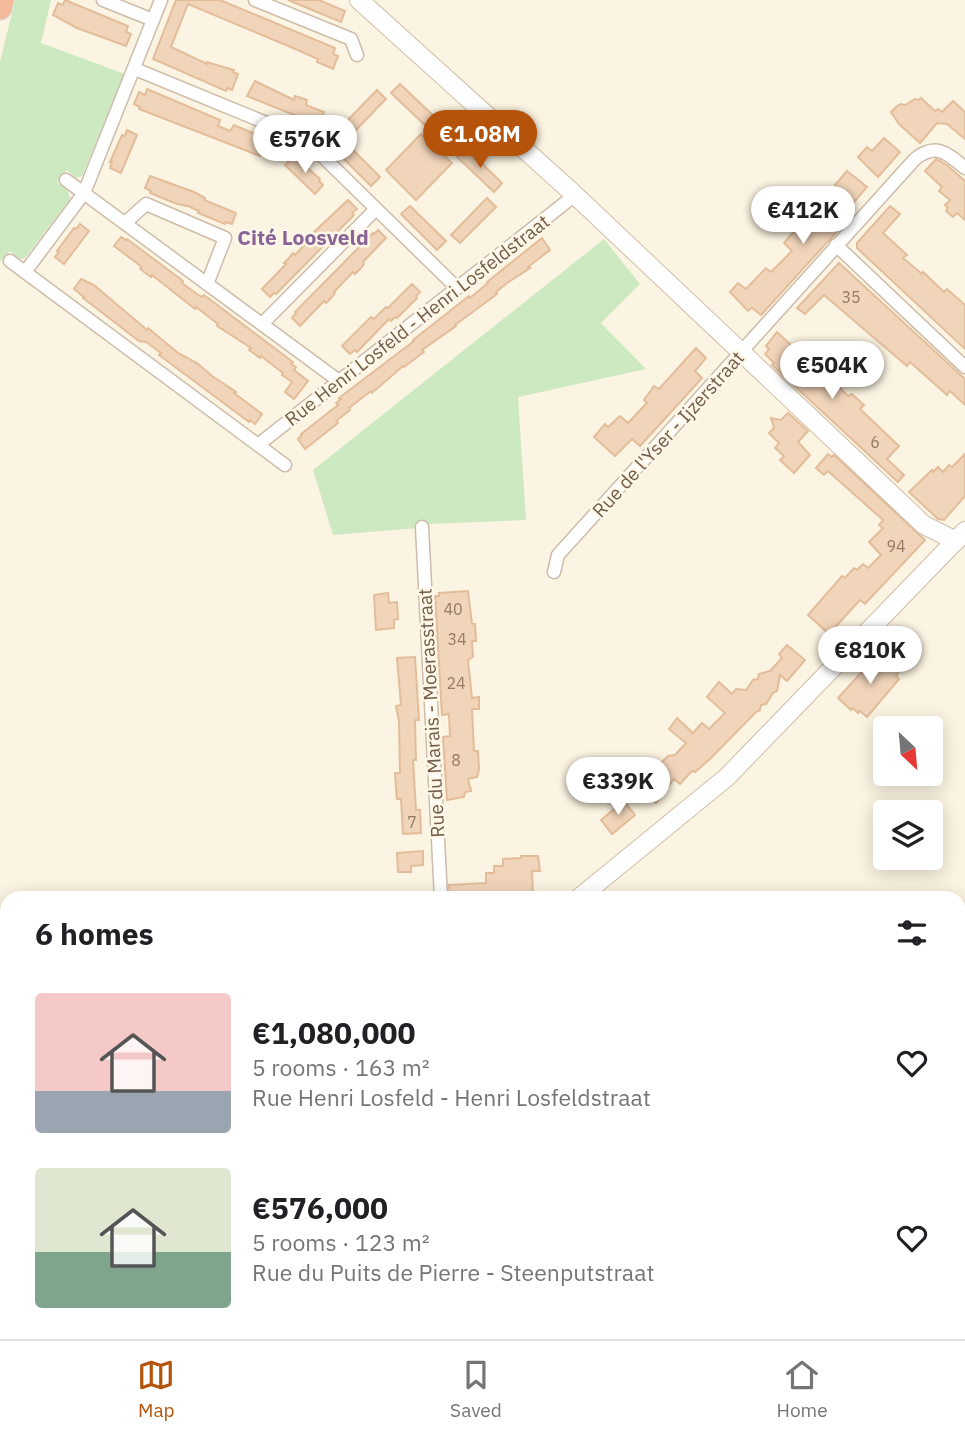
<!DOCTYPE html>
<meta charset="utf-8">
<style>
:root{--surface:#fff;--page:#f6f6f6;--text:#202124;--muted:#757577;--line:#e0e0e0;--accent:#b45309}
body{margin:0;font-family:"IBM Plex Sans",sans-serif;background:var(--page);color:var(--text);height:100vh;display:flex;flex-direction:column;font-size:26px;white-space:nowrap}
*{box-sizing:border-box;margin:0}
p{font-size:23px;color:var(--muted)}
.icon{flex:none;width:38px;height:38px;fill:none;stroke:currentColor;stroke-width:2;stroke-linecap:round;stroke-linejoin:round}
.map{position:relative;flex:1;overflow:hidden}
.details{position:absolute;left:0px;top:891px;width:966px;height:450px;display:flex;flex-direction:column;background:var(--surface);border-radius:21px 21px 0 0;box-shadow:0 4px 18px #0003}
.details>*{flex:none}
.needle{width:46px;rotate:154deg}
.controls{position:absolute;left:873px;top:716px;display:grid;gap:14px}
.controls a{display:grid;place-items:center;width:70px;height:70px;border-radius:7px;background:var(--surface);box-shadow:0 4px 18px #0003;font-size:35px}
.price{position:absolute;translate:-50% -60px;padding:0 16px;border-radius:24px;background:#fff;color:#222;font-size:23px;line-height:46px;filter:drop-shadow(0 2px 4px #0008)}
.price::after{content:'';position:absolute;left:50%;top:42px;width:21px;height:16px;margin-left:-10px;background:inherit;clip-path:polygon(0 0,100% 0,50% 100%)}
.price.current{background:var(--accent);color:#fff}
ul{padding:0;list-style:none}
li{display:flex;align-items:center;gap:21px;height:175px;padding:0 35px}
li span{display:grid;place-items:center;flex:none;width:196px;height:140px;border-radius:7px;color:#555}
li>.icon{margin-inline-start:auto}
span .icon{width:84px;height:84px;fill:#fffc;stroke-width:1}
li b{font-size:30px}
h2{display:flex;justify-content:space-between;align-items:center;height:84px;padding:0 35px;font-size:30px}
.tab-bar{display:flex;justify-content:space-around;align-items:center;height:98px;border-top:2px solid var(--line);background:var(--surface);font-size:19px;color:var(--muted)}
.tab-bar a{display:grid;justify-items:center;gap:4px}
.tab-bar .current{color:var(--accent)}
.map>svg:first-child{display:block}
</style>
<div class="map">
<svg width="965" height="1339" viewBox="0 0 965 1339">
<rect width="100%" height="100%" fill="#fcf4e2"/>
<g fill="#cde9c1">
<path d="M15,0H51L41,43L125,74L82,176L76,178L67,170L57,182L68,190L70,199L25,258L19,259L10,251L0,262V62Z"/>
<path d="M604,239L640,284L601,323L646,369L518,397L526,520L428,524L417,528L333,535L313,470Z"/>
<path d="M959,1201H965V1339L959,1301Z"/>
</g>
<g fill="#f1d5ba" stroke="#e3bd9a" stroke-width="2">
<path d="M65,0L128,26L126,32L131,34L126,46L77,28L53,15L58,3L63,5Z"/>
<path d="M176,0H220L335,48L333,54L338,56L333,69L317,62L318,59L293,48L188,4L171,47L207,64V62L234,70L233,72L238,74L232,90L227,88L226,91L153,59Z"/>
<path d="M288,0H319L345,11L341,22Z"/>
<path d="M255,81L294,100L295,96L307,100L306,105L324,112L319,125L247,96Z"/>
<path d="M400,84L437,119L428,128L391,93Z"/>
<path d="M147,89L220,120L218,126L230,131L234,125L262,137L259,142L265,144L260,156L139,109L140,107L134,104L139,92L145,95Z"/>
<path d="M377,90L386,99L350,136L341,127Z"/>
<path d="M921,98L935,111L938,109L942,112L953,101L965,112V139L947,124L937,123L920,143L899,124L891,112L897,106L901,104L905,105L915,99L919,100Z"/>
<path d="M127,130L137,135L121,173L110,168L112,162H110L122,135L125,136Z"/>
<path d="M421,134L452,163L416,200L386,170Z"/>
<path d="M884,138L900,152L878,177L858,157L867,147L872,151Z"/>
<path d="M344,141L380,177L371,186L335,150Z"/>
<path d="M466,148L502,183L494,192L457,157Z"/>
<path d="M294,156L320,179L319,181L323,185L315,194L285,165Z"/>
<path d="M936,159L947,165L965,181V220L957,213L953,217L946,211L948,208L945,205L950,200L939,191L942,187L925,171Z"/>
<path d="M847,171L867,187L849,208L853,211L850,213L852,215L761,315L752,308L748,311L730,292L738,283L746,289L766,268L771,272L792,251L784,243L796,229L797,233L820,208L817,205L822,199L839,189L835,185Z"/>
<path d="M150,176L194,192L205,198L204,200L236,213L232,224L226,222L225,224L198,213L199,211L188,206L177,204L150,193L151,191L145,188Z"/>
<path d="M487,198L496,207L460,243L451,235Z"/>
<path d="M348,200L357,209L352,213L354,215L276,294L274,293L270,297L262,289L286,264L284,263L289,258L293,253L295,255L314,235L313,233Z"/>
<path d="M410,206L446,241L437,250L401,214Z"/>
<path d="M890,206L900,214L883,233L907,255L903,258L922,274L923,272L944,292L947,289L965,305V349L857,248V243Z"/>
<path d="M80,224L89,231L64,264L55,257L59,252L57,251L74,228L76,229Z"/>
<path d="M378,230L386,238L363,262L364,264L360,269L355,274L353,272L334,292L335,293L331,298L326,303L324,301L300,326L292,318L296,313L295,312L373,233L374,234Z"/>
<path d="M121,237L126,240L127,239L183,281L182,283L197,294L202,297L204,295L293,362L291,364L296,367L294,370L308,381L294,399L285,392L292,382L282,375L283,373L261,356L260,358L249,350L251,348L217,326L218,324L196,307L195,309L152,275L151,277L140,269L142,267L114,246Z"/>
<path d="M542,238L550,250L528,267L530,268L507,283L496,292L497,294L455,325L456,326L422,350L424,352L404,367L403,366L372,393L371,391L349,408L350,410L336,421L338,423L305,449L298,439L302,435L301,434L338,405L336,403L341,399L339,398L414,341L413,340L469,296L470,298L488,283L487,282Z"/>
<path d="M839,263L965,379V405L950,391L947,395L910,362L907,366L824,295L805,314L797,308Z"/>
<path d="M81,279L94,285L147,330L148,328L178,353L197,363L212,376L236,392L234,393L262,414L255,424L250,420L249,422L159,355L161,353L146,342L139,341L83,298L84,297L74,289Z"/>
<path d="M412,284L420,292L416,296L417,298L397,318L395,317L391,321L389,319L357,352L355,350L350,354L342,346L371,317L374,319L386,307L388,308Z"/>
<path d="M777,332L794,348L798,343L823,366L821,369L848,396L852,394L864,405L860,409L899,446L887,459L904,475L898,482L772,365L774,363L765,354L769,349L766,346Z"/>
<path d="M696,348L706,358L695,371L702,378L640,446L632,439L615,456L594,437L605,424L608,427L620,416L628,423L647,403L644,400L654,386L659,389Z"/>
<path d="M788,413L808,431L798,442L810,455L794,473L780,460L784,456L775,448L779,443L769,433L774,428L771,418L781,420Z"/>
<path d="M828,454L832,457L834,455L925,540L865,604L860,600L829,634L808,615L842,576L845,578L854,568L857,570L863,564L868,568L881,555L869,542L883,528L879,525L883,520L828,471L824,475L816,468Z"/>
<path d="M965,454V496L944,520L938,519L909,492L932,470L933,472L938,467L943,472L949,465L952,467Z"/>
<path d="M468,591L472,624H475L476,641H472L473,657L468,660L472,698L479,697V709H472L474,751H478L479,769L477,777L468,779L471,791L465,792L464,797L447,800L443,737L450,736L449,714L442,715L435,596H439V593Z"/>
<path d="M388,593L389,603L397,602L398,619L394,620V628L376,630L374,595Z"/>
<path d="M787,645L805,660L787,681L780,675L777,691L773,693L766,704L761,705L760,710L756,712L710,759L695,772L692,771L680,784L674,779L656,803L642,791L661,770V763L668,756L675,755L686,743L669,729L677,718L693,733L702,723L709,729L725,713L707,697L719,682L732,694L736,689L746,690L753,680L758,679L759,674L770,671L782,658L779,654Z"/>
<path d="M874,655L900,669L896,676L899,679L867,717L860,711L858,713L853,708L851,710L838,698L871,662Z"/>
<path d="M415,657L419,720H415L416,760H413L416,810H420L421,833L403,834L401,799H397L396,789L395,773H400L399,721L396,706L401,705L397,658Z"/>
<path d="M624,801L635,815L612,834L601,820Z"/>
<path d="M423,851V865L411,866V872H398L397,853Z"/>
<path d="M521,856H538L540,871H532L533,894L522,898H450L449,885L486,883V873H494V866H503V859L521,858Z"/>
</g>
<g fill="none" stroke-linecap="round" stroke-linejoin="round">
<defs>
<g id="street">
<path d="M103,0L153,20"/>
<path d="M255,0L351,39L357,55"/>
<path d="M135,69L298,136L313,147L457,288"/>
<path d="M66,180L339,381"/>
<path d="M125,223L146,204L225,238L207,284"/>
<path d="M836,245L965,367"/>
<path d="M10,261L285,465"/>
<path d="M25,272L84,193L161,0"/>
<path d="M262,324L376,209"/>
<path d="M258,445L575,195"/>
<path d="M422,527L441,898"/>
<path d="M554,572L558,555L915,159C936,142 947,153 965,168"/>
<path d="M0,1174L7,1179"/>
<path d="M212,1334L216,1339"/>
<path d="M351,1339L359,1334"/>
</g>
<g id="secondary">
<path d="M359,0L575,195L924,525L956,541"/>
<path d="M579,898L727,777L965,531"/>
<path d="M0,1339L7,1334"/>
</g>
<path id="highway" d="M0,8L2,0"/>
</defs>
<use href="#street" stroke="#cdbca9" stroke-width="15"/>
<use href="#secondary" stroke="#d0bda7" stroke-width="20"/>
<use href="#highway" stroke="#dbd5d0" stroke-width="25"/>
<use href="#street" stroke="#fff" stroke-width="12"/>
<use href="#secondary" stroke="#fff" stroke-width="18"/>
<use href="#highway" stroke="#f5ba99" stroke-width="23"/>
</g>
<g text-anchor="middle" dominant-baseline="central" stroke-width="5" stroke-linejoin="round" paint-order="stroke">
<g font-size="16" fill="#927a65">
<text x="851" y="297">35</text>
<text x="875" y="442">6</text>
<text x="896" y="546">94</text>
<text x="453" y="609">40</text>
<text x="457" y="639">34</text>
<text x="456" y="683">24</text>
<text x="456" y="760">8</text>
<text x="412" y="822">7</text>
</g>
<g font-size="19" fill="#735c49" stroke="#fff8e8">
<text transform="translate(417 320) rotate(-38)">Rue Henri Losfeld - Henri Losfeldstraat</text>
<text transform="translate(668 434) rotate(-48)">Rue de l'Yser - Ijzerstraat</text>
<text transform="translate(431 713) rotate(-93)">Rue du Marais - Moerasstraat</text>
</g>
<g font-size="21" font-weight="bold" fill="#8a6496" stroke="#fff8e8">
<text x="303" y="237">Cité Loosveld</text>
</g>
</g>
</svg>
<div class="controls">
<a><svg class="needle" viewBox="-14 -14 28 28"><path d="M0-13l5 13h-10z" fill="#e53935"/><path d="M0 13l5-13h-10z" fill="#757577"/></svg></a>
<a><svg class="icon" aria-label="layers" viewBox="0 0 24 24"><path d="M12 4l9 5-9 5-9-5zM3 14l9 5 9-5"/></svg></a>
</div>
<b class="price current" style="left:480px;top:170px">€1.08M</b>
<b class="price" style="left:305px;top:175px">€576K</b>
<b class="price" style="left:803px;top:246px">€412K</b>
<b class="price" style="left:832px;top:401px">€504K</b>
<b class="price" style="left:870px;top:686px">€810K</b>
<b class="price" style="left:618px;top:817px">€339K</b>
<section class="details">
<h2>6 homes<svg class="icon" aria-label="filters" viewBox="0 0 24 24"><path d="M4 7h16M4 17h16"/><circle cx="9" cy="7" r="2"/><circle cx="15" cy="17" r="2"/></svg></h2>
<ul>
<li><span style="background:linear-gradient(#f6c9c9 70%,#9aa5b1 0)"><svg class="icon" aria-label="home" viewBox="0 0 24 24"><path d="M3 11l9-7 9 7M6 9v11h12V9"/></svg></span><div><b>€1,080,000</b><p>5 rooms · 163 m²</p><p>Rue Henri Losfeld - Henri Losfeldstraat</p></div><svg class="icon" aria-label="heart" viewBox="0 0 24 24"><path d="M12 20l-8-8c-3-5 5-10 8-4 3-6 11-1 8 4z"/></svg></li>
<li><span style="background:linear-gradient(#dfe7d0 60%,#7fa58c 0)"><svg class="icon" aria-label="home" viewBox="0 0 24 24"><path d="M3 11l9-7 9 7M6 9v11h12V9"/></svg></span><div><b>€576,000</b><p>5 rooms · 123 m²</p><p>Rue du Puits de Pierre - Steenputstraat</p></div><svg class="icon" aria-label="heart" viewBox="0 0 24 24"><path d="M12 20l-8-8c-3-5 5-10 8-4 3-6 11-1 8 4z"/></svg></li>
</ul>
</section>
</div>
<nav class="tab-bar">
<a class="current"><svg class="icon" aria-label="map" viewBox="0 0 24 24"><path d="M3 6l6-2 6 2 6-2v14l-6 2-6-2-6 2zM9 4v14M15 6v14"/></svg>Map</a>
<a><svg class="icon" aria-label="saved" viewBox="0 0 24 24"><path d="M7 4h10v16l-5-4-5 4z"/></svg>Saved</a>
<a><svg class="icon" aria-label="home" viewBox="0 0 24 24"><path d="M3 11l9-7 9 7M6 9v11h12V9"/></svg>Home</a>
</nav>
